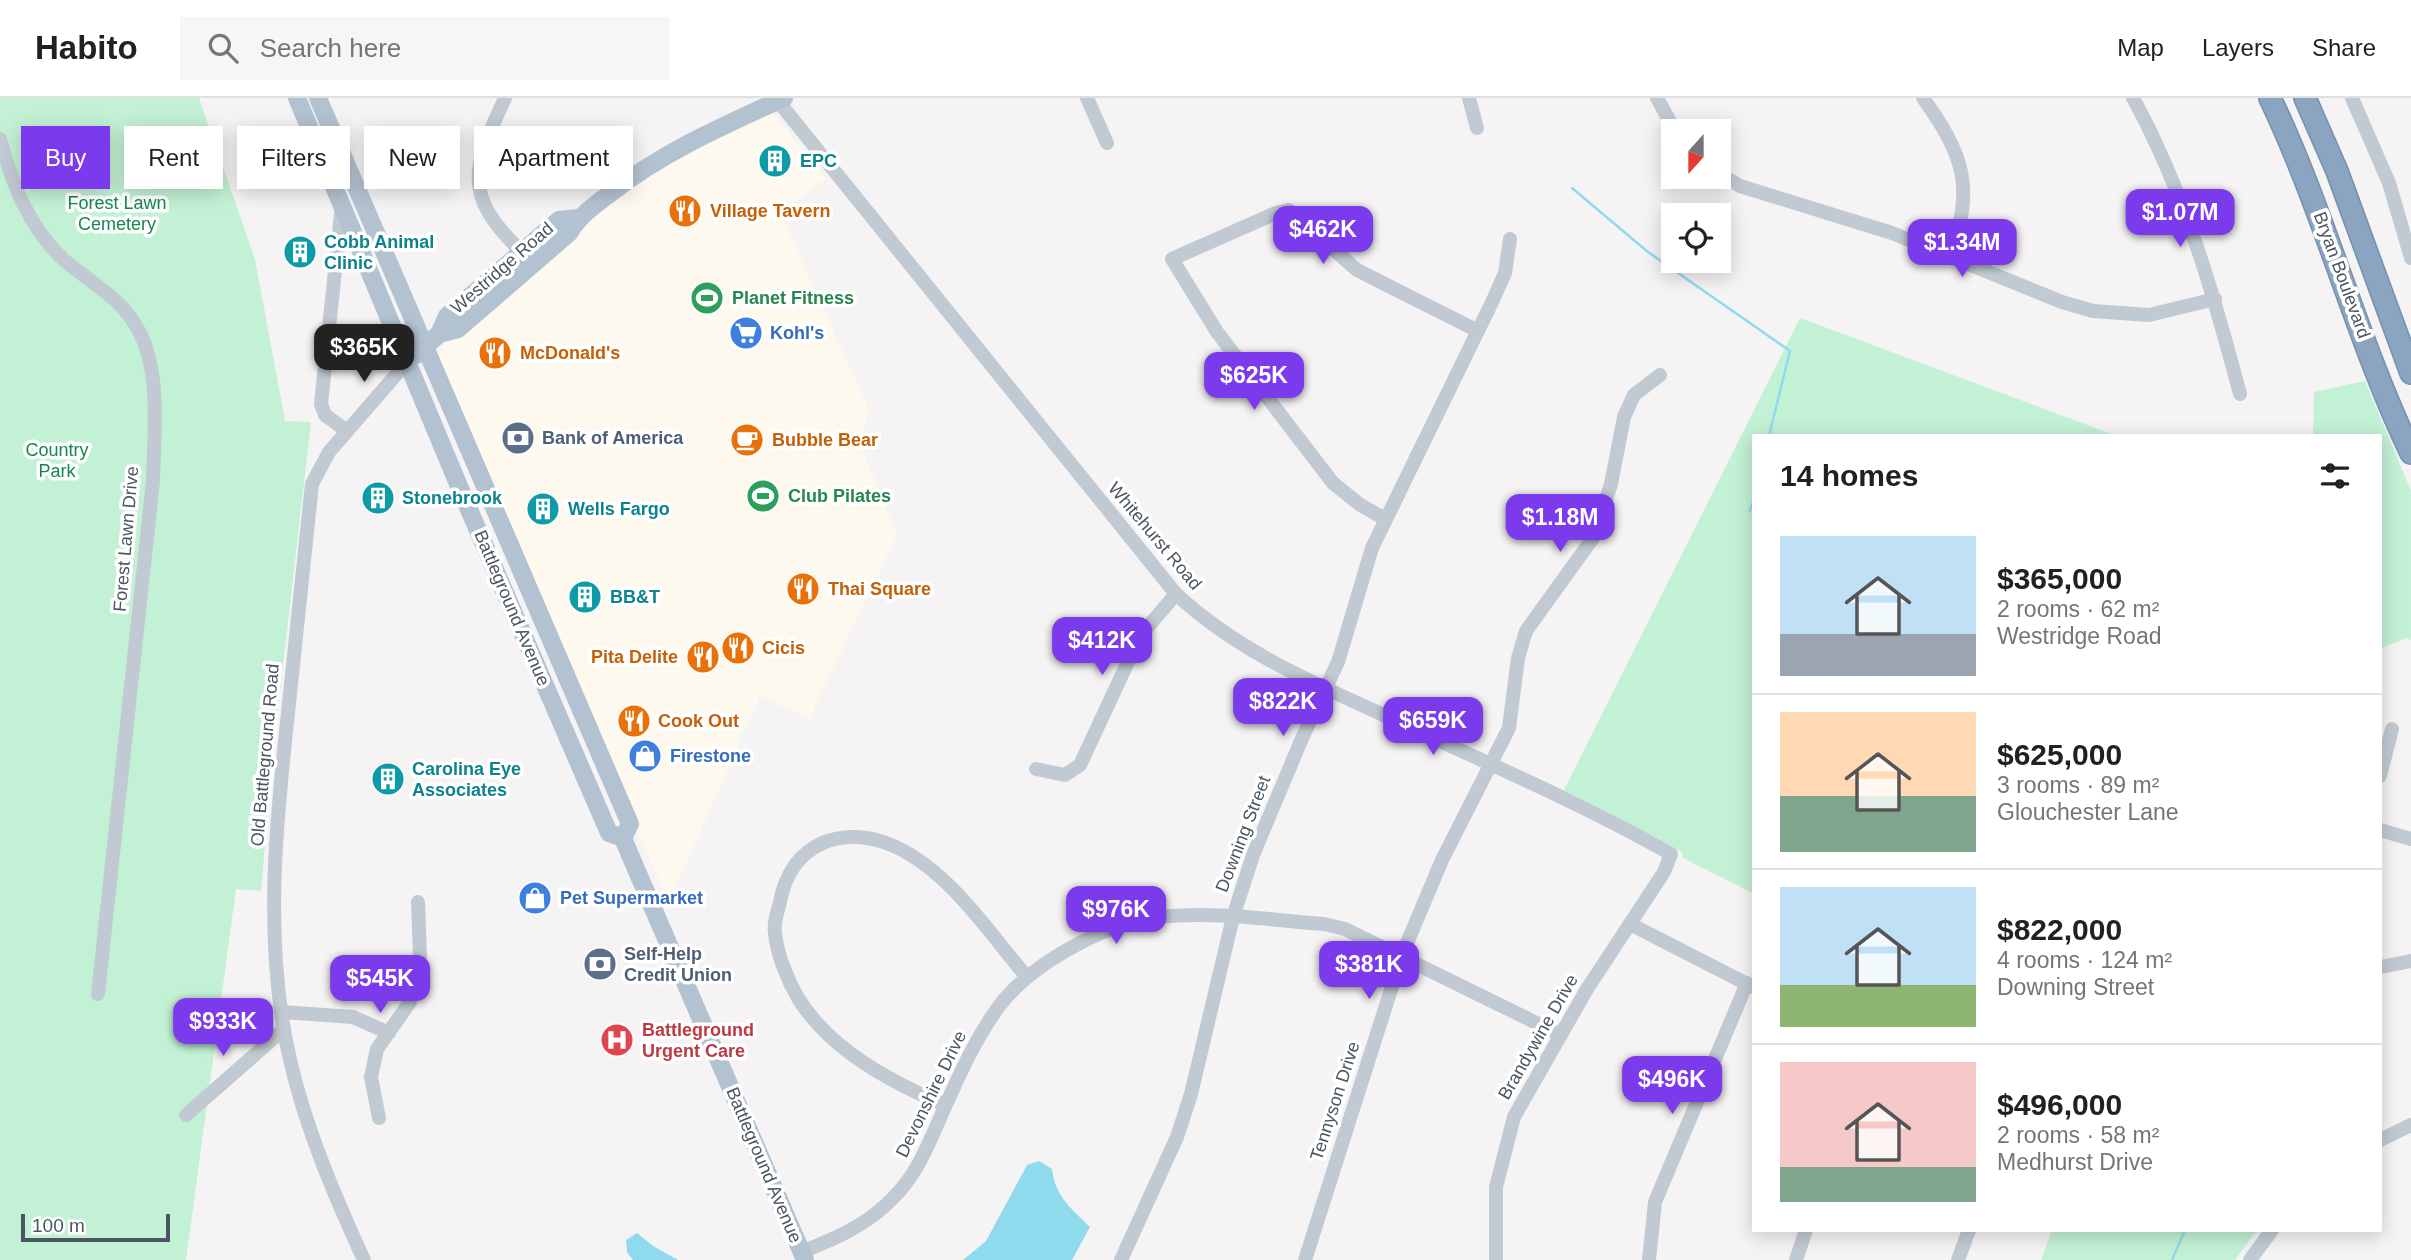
<!DOCTYPE html>
<meta charset="utf-8">
<style>
:root{--surface:#fff;--page:#f6f6f6;--text:#202124;--muted:#757577;--line:#e0e0e0;--accent:#7c3aed}
body{margin:0;font-family:Arial,sans-serif;background:var(--page);color:var(--text);height:100vh;display:flex;flex-direction:column;font-size:26px;white-space:nowrap}
*{box-sizing:border-box;margin:0}
p{font-size:23px;color:var(--muted)}
.icon{flex:none;width:38px;height:38px;fill:none;stroke:currentColor;stroke-width:2;stroke-linecap:round;stroke-linejoin:round}
.map{position:relative;flex:1;overflow:hidden}
.drawer{position:absolute;left:1752px;top:336px;width:630px;height:798px;display:flex;flex-direction:column;background:var(--surface);border-radius:0px;box-shadow:0 4px 18px #0003}
.drawer>*{flex:none}
.hud{position:absolute;left:21px;top:28px;width:665px;height:63px;display:flex;gap:14px}
.needle{width:46px;rotate:201deg}
.fabs{position:absolute;left:1661px;top:21px;display:grid;gap:14px}
.fabs a{display:grid;place-items:center;width:70px;height:70px;border-radius:0px;background:var(--surface);box-shadow:0 4px 18px #0003;font-size:35px}
.scale{position:absolute;left:21px;bottom:18px;width:149px;box-sizing:border-box;padding-left:7px;border:4px solid #4a5661;border-top:0;font-size:19px;line-height:24px;white-space:nowrap;color:#4a5661;-webkit-text-stroke:5px #fff;paint-order:stroke}
.price{position:absolute;translate:-50% -60px;padding:0 16px;border-radius:14px;background:var(--accent);color:#fff;font-size:23px;line-height:46px;filter:drop-shadow(0 2px 4px #0008)}
.price::after{content:'';position:absolute;left:50%;top:42px;width:21px;height:16px;margin-left:-10px;background:inherit;clip-path:polygon(0 0,100% 0,50% 100%)}
.price.selected{background:#222;color:#fff}
ul{padding:0;list-style:none}
li{display:flex;align-items:center;gap:21px;height:175px;padding:0 28px}
li+li{border-top:2px solid var(--line)}
li span{display:grid;place-items:center;flex:none;width:196px;height:140px;border-radius:0px;color:#555}
li>.icon{margin-inline-start:auto}
span .icon{width:84px;height:84px;fill:#fffc;stroke-width:1}
li b{font-size:30px}
h2{display:flex;justify-content:space-between;align-items:center;height:84px;padding:0 28px;font-size:30px}
.pill{padding:0 24px;border-radius:0px;background:var(--surface);box-shadow:0 4px 18px #0003;font-size:24px;line-height:63px}
.pill.selected{background:var(--accent);color:#fff}
header{display:flex;align-items:center;gap:42px;box-sizing:border-box;height:98px;padding:0 35px;background:var(--surface);border-bottom:2px solid var(--line)}
header strong{font-size:33px}
nav{display:flex;gap:38px;margin-inline-start:auto;font-size:24px}
.search{width:490px;height:63px;background:var(--page);display:flex;align-items:center;gap:18px;box-sizing:border-box;padding:0 24px;border-radius:0px;color:var(--muted);font-size:26px}
.map>svg:first-child{display:block}
</style>
<header>
<strong>Habito</strong>
<div class="search"><svg class="icon" aria-label="search" viewBox="0 0 24 24"><circle cx="10" cy="10" r="6"/><path d="M15 15l6 6"/></svg>Search here</div>
<nav><a>Map</a><a>Layers</a><a>Share</a></nav>
</header>
<div class="map">
<svg width="2411" height="1162" viewBox="0 0 2411 1162">
<rect width="100%" height="100%" fill="#f5f3f3"/>
<path fill="#fdf9ef" d="M771,13L826,81L787,108L785,125L869,312L861,348L897,437L809,621L760,598L669,805L576,595L438,260L445,245L624,93L664,65Z"/>
<g fill="#c3f1d5">
<path d="M0,0H199L255,161L285,323L311,324L275,637L261,793L236,791L186,1162H0Z"/>
<path d="M1800,220L2117,338H1754L1753,795L1683,760L1682,754L1564,692Z"/>
<path d="M2365,283L2411,393V542L2406,540L2380,551V338H2313L2314,294Z"/>
<path d="M2052,1132H2257L2235,1162H2041Z"/>
</g>
<g fill="#90daee">
<path d="M1039,1063L1052,1071C1055,1099 1072,1111 1090,1129L1072,1162H963L986,1143L1027,1067Z"/>
<path d="M637,1135L653,1148L678,1162H633L627,1154L626,1142Z"/>
</g>
<g fill="none" stroke-linecap="round" stroke-linejoin="round">
<g stroke="#90daee" stroke-width="2.5">
<path d="M1572,90L1648,154L1790,253L1769,338"/>
<path d="M1750,413L1754,401"/>
<path d="M2172,1162L2185,1132"/>
</g>
<defs>
<g id="highway">
<path d="M2270,0C2325,115 2356,240 2411,355"/>
<path d="M2305,0L2337,73L2411,275"/>
</g>
</defs>
<use href="#highway" stroke="#7690ad" stroke-width="24"/>
<g stroke="#c1cad2" stroke-width="14">
<path d="M505,0C473,70 461,96 522,154"/>
<path d="M1087,0L1107,45"/>
<path d="M1469,0L1477,30"/>
<path d="M1657,0L1675,33"/>
<path d="M1923,0C1964,57 1975,90 1950,157"/>
<path d="M2133,0C2184,93 2213,194 2240,296"/>
<path d="M2352,0L2389,85L2411,160"/>
<path d="M778,3L1176,496C1240,555 1314,585 1392,621C1485,664 1581,705 1671,756L1664,774L1587,891L1514,1019L1496,1089V1162"/>
<path d="M0,41C12,85 29,130 64,162C92,186 123,200 140,235C161,278 154,337 153,383L98,896"/>
<path d="M1718,75L1740,88L1892,135L2062,204L2093,213L2149,217L2215,201"/>
<path d="M342,106L321,306L325,317L347,333"/>
<path d="M1385,421L1359,406L1333,385L1217,234L1172,161L1276,115L1289,112L1357,172L1478,233"/>
<path d="M1036,671L1065,677L1080,667L1140,538L1176,496"/>
<path d="M2380,678L2392,631"/>
<path d="M2380,732L2411,741"/>
<path d="M1630,826L1753,889"/>
<path d="M2380,869L2411,863"/>
<path d="M282,914L353,919L389,935"/>
<path d="M945,1007C891,984 830,952 798,900C787,881 777,856 775,835C773,825 778,813 780,804C791,744 844,725 896,749C951,775 989,835 1027,879"/>
<path d="M186,1017L284,931"/>
<path d="M379,1020L371,979L377,951L410,904L420,860L418,804"/>
<path d="M2380,1042L2411,1027"/>
<path d="M801,1154C835,1141 867,1127 892,1101C921,1073 932,1036 949,1000C963,969 977,939 997,911C1028,867 1106,824 1160,819C1214,813 1270,822 1324,826L1345,831L1561,937"/>
<path d="M364,1162C330,1088 298,1012 284,932C266,829 276,727 287,624C295,545 303,466 312,386L329,354L408,263"/>
<path d="M1121,1162L1177,1039L1191,996L1233,819L1253,757L1303,638L1338,564L1372,450L1493,202L1505,175L1510,141"/>
<path d="M1305,1162L1402,857L1442,762L1509,630L1518,560L1526,533L1593,440L1611,386L1624,319L1634,297L1660,277"/>
<path d="M1649,1162L1655,1104L1747,885"/>
<path d="M1796,1162L1806,1132"/>
<path d="M1958,1162L1969,1132"/>
<path d="M2250,1162L2272,1132"/>
</g>
<g stroke="#b3c2d1" stroke-width="18">
<path d="M297,0L461,393L609,735L623,740"/>
<path d="M318,0L630,726L623,740L630,757L805,1162"/>
<path d="M439,236L447,218L559,122L578,120"/>
<path d="M416,257L439,236L458,231L569,135C580,117 595,107 612,94C665,53 723,28 784,0"/>
</g>
<use href="#highway" stroke="#8ba5c1" stroke-width="21"/>
</g>
<defs>
<symbol id="building-disc" viewBox="-11 -11 22 22"><circle r="9.5" fill="#0f9aa8" stroke="#fff"/><path d="M-4-6H4V6H1V3H-1V6H-4ZM-2.5-4.3h1.7v1.8h-1.7ZM.8-4.3h1.7v1.8H.8ZM-2.5-1h1.7V.8h-1.7ZM.8-1h1.7V.8H.8Z" fill="#fff"/></symbol>
<symbol id="restaurant-disc" viewBox="-11 -11 22 22"><circle r="9.5" fill="#e8710a" stroke="#fff"/><path d="M-5-6h1v4h1v-4h1v4h1v-4h1v5L-1.5 .5V6h-2V.5L-5-1ZM5-6V6H3V1.5H1.5Q1.5-4 5-6Z" fill="#fff"/></symbol>
<symbol id="stadium-disc" viewBox="-11 -11 22 22"><circle r="9.5" fill="#2e9e5b" stroke="#fff"/><path d="M0-5a6.5 5 0 1 0 0 10a6.5 5 0 1 0 0-10ZM-3.5-1.8h7v3.6h-7Z" fill="#fff"/></symbol>
<symbol id="supermarket-disc" viewBox="-11 -11 22 22"><circle r="9.5" fill="#3f7fe0" stroke="#fff"/><path d="M-6-5.5h2.5l.6 2H6L4.5 2H-2.5L-4.4-4H-6ZM-1.5 3.2a1.3 1.3 0 1 0 .1 0ZM3 3.2a1.3 1.3 0 1 0 .1 0Z" fill="#fff"/></symbol>
<symbol id="bank-disc" viewBox="-11 -11 22 22"><circle r="9.5" fill="#5c6f8a" stroke="#fff"/><path d="M-6-4H6V4H-6ZM0-2.3a2.3 2.3 0 1 0 0 4.6a2.3 2.3 0 1 0 0-4.6Z" fill="#fff"/></symbol>
<symbol id="cafe-disc" viewBox="-11 -11 22 22"><circle r="9.5" fill="#e8710a" stroke="#fff"/><path d="M-5.5-4.5H6V0H3Q3 3.5 0 3.5H-2.5Q-5.5 3.5-5.5 0ZM3-3.2v2h1.7v-2ZM-6 4.5H4V6H-6Z" fill="#fff"/></symbol>
<symbol id="shop-disc" viewBox="-11 -11 22 22"><circle r="9.5" fill="#3f7fe0" stroke="#fff"/><path d="M-5-2.5h2.3a2.7 3.5 0 0 1 5.4 0H5L5.5 6h-11ZM-1.5-2.5h3a1.5 2.3 0 0 0-3 0Z" fill="#fff"/></symbol>
<symbol id="hospital-disc" viewBox="-11 -11 22 22"><circle r="9.5" fill="#e0444e" stroke="#fff"/><path d="M-5-5h3v3.5h4V-5h3V5h-3V1.5h-4V5h-3Z" fill="#fff"/></symbol>
</defs>
<g fill-rule="evenodd">
<use href="#building-disc" x="756" y="44" width="38" height="38"/>
<use href="#restaurant-disc" x="666" y="94" width="38" height="38"/>
<use href="#building-disc" x="281" y="135" width="38" height="38"/>
<use href="#stadium-disc" x="688" y="181" width="38" height="38"/>
<use href="#supermarket-disc" x="727" y="216" width="38" height="38"/>
<use href="#restaurant-disc" x="476" y="236" width="38" height="38"/>
<use href="#bank-disc" x="499" y="321" width="38" height="38"/>
<use href="#cafe-disc" x="728" y="323" width="38" height="38"/>
<use href="#stadium-disc" x="744" y="379" width="38" height="38"/>
<use href="#building-disc" x="359" y="381" width="38" height="38"/>
<use href="#building-disc" x="524" y="392" width="38" height="38"/>
<use href="#restaurant-disc" x="784" y="472" width="38" height="38"/>
<use href="#building-disc" x="566" y="480" width="38" height="38"/>
<use href="#restaurant-disc" x="719" y="531" width="38" height="38"/>
<use href="#restaurant-disc" x="684" y="540" width="38" height="38"/>
<use href="#restaurant-disc" x="615" y="604" width="38" height="38"/>
<use href="#shop-disc" x="626" y="639" width="38" height="38"/>
<use href="#building-disc" x="369" y="662" width="38" height="38"/>
<use href="#shop-disc" x="516" y="781" width="38" height="38"/>
<use href="#bank-disc" x="581" y="847" width="38" height="38"/>
<use href="#hospital-disc" x="598" y="923" width="38" height="38"/>
</g>
<g text-anchor="middle" dominant-baseline="central" stroke-width="7" stroke-linejoin="round" paint-order="stroke">
<g font-size="18" font-weight="bold" fill="#0d838f" stroke="#fff" text-anchor="start">
<text x="800" y="63">EPC</text>
<text x="324" y="144">Cobb Animal<tspan x="324" dy="21">Clinic</tspan></text>
<text x="402" y="400">Stonebrook</text>
<text x="568" y="411">Wells Fargo</text>
<text x="610" y="499">BB&amp;T</text>
<text x="412" y="671">Carolina Eye<tspan x="412" dy="21">Associates</tspan></text>
</g>
<g font-size="18" fill="#17864f" stroke="#fff">
<text x="117" y="105">Forest Lawn<tspan x="117" dy="21">Cemetery</tspan></text>
<text x="57" y="352">Country<tspan x="57" dy="21">Park</tspan></text>
</g>
<g font-size="18" font-weight="bold" fill="#c56008" stroke="#fff" text-anchor="start">
<text x="710" y="113">Village Tavern</text>
<text x="520" y="255">McDonald's</text>
<text x="772" y="342">Bubble Bear</text>
<text x="828" y="491">Thai Square</text>
<text x="762" y="550">Cicis</text>
<text x="678" y="559" text-anchor="end">Pita Delite</text>
<text x="658" y="623">Cook Out</text>
</g>
<g font-size="18" fill="#4a5661" stroke="#fff">
<text transform="translate(502 170) rotate(-41)">Westridge Road</text>
<text transform="translate(2342 177) rotate(70)">Bryan Boulevard</text>
<text transform="translate(1155 438) rotate(50)">Whitehurst Road</text>
<text transform="translate(126 441) rotate(-85)">Forest Lawn Drive</text>
<text transform="translate(512 510) rotate(67)">Battleground Avenue</text>
<text transform="translate(265 657) rotate(-85)">Old Battleground Road</text>
<text transform="translate(1243 736) rotate(-69)">Downing Street</text>
<text transform="translate(1538 939) rotate(-60)">Brandywine Drive</text>
<text transform="translate(931 996) rotate(-64)">Devonshire Drive</text>
<text transform="translate(1335 1003) rotate(-72)">Tennyson Drive</text>
<text transform="translate(764 1067) rotate(67)">Battleground Avenue</text>
</g>
<g font-size="18" font-weight="bold" fill="#27864d" stroke="#fff" text-anchor="start">
<text x="732" y="200">Planet Fitness</text>
<text x="788" y="398">Club Pilates</text>
</g>
<g font-size="18" font-weight="bold" fill="#366cbe" stroke="#fff" text-anchor="start">
<text x="770" y="235">Kohl's</text>
<text x="670" y="658">Firestone</text>
<text x="560" y="800">Pet Supermarket</text>
</g>
<g font-size="18" font-weight="bold" fill="#4e5e75" stroke="#fff" text-anchor="start">
<text x="542" y="340">Bank of America</text>
<text x="624" y="856">Self-Help<tspan x="624" dy="21">Credit Union</tspan></text>
</g>
<g font-size="18" font-weight="bold" fill="#be3a42" stroke="#fff" text-anchor="start">
<text x="642" y="932">Battleground<tspan x="642" dy="21">Urgent Care</tspan></text>
</g>
</g>
</svg>
<div class="fabs">
<a><svg class="needle" viewBox="-14 -14 28 28"><path d="M0-13l5 13h-10z" fill="#e53935"/><path d="M0 13l5-13h-10z" fill="#757577"/></svg></a>
<a><svg class="icon" aria-label="locate" viewBox="0 0 24 24"><circle cx="12" cy="12" r="6"/><path d="M12 2v4M12 18v4M2 12h4M18 12h4"/></svg></a>
</div>
<div class="scale">100 m</div>
<b class="price" style="left:2180px;top:151px">$1.07M</b>
<b class="price" style="left:1323px;top:168px">$462K</b>
<b class="price" style="left:1962px;top:181px">$1.34M</b>
<b class="price selected" style="left:364px;top:286px">$365K</b>
<b class="price" style="left:1254px;top:314px">$625K</b>
<b class="price" style="left:1560px;top:456px">$1.18M</b>
<b class="price" style="left:1102px;top:579px">$412K</b>
<b class="price" style="left:1283px;top:640px">$822K</b>
<b class="price" style="left:1433px;top:659px">$659K</b>
<b class="price" style="left:1116px;top:848px">$976K</b>
<b class="price" style="left:1369px;top:903px">$381K</b>
<b class="price" style="left:380px;top:917px">$545K</b>
<b class="price" style="left:223px;top:960px">$933K</b>
<b class="price" style="left:1672px;top:1018px">$496K</b>
<div class="hud">
<a class="pill selected">Buy</a>
<a class="pill">Rent</a>
<a class="pill">Filters</a>
<a class="pill">New</a>
<a class="pill">Apartment</a>
</div>
<section class="drawer">
<h2>14 homes<svg class="icon" aria-label="filters" viewBox="0 0 24 24"><path d="M4 7h16M4 17h16"/><circle cx="9" cy="7" r="2"/><circle cx="15" cy="17" r="2"/></svg></h2>
<ul>
<li><span style="background:linear-gradient(#bfe0f5 70%,#9aa5b1 0)"><svg class="icon" aria-label="home" viewBox="0 0 24 24"><path d="M3 11l9-7 9 7M6 9v11h12V9"/></svg></span><div><b>$365,000</b><p>2 rooms · 62 m²</p><p>Westridge Road</p></div></li>
<li><span style="background:linear-gradient(#ffd9b3 60%,#7fa58c 0)"><svg class="icon" aria-label="home" viewBox="0 0 24 24"><path d="M3 11l9-7 9 7M6 9v11h12V9"/></svg></span><div><b>$625,000</b><p>3 rooms · 89 m²</p><p>Glouchester Lane</p></div></li>
<li><span style="background:linear-gradient(#bfe0f5 70%,#8fb573 0)"><svg class="icon" aria-label="home" viewBox="0 0 24 24"><path d="M3 11l9-7 9 7M6 9v11h12V9"/></svg></span><div><b>$822,000</b><p>4 rooms · 124 m²</p><p>Downing Street</p></div></li>
<li><span style="background:linear-gradient(#f6c9c9 75%,#7fa58c 0)"><svg class="icon" aria-label="home" viewBox="0 0 24 24"><path d="M3 11l9-7 9 7M6 9v11h12V9"/></svg></span><div><b>$496,000</b><p>2 rooms · 58 m²</p><p>Medhurst Drive</p></div></li>
</ul>
</section>
</div>
